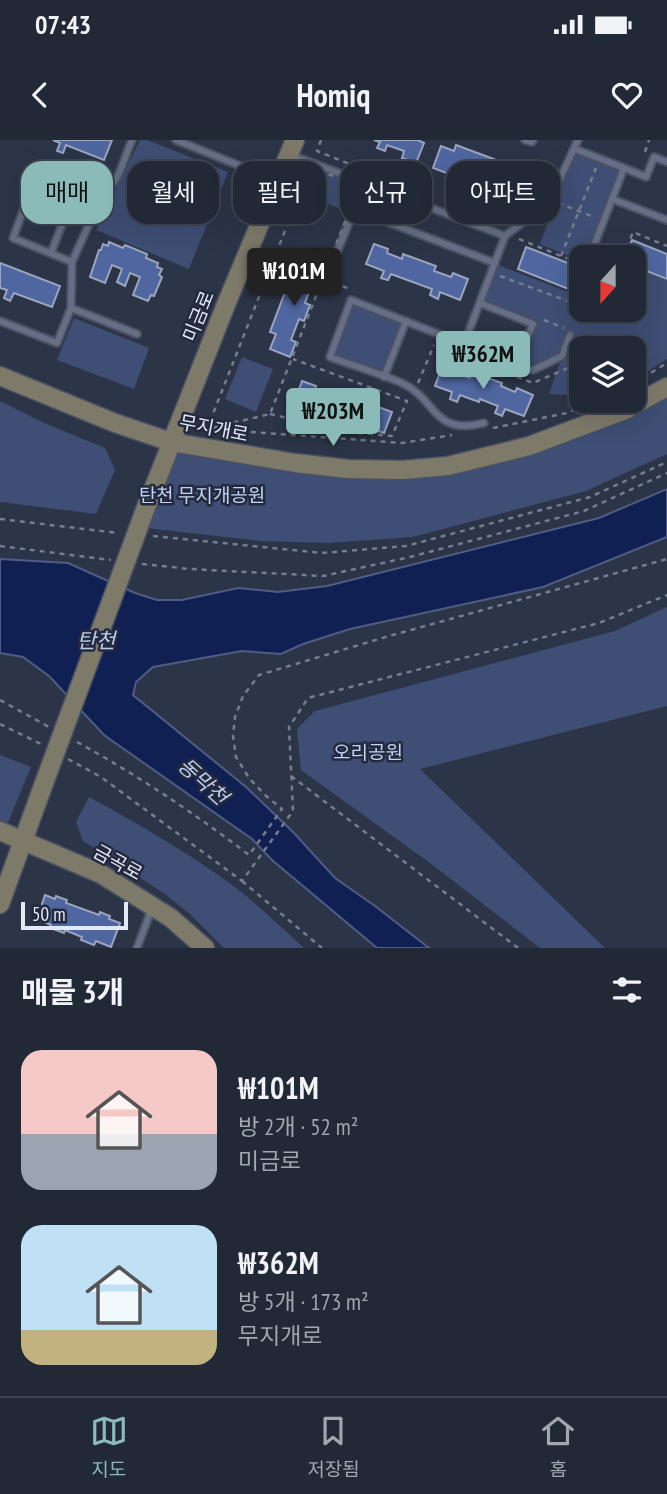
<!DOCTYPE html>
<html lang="ko">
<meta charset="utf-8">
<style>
:root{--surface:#212836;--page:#2d3442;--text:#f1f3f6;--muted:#a2a6ad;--line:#3e4451;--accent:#8bbbb9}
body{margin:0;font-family:"PT Sans Narrow","Noto Sans KR",sans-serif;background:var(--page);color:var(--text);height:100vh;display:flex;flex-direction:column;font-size:26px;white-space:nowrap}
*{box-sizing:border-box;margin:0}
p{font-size:23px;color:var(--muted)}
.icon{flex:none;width:38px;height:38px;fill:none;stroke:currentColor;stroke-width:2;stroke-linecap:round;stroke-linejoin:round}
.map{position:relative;height:808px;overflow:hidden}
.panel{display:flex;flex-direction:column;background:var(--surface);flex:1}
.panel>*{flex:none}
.guide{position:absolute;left:21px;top:21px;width:626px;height:63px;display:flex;gap:14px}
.needle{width:46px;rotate:201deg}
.buttons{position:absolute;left:569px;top:105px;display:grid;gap:14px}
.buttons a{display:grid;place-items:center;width:77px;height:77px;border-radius:14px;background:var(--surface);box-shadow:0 7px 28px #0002,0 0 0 2px var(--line);font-size:35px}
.scale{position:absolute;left:21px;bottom:18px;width:107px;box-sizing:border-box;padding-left:7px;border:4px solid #e3e9f6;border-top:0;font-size:19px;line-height:24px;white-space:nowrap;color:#e3e9f6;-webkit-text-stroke:5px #232a3d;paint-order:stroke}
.price{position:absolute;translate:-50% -60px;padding:0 16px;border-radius:7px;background:var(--accent);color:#111;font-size:23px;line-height:46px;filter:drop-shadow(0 2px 4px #0008)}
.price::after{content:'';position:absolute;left:50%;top:42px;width:21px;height:16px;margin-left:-10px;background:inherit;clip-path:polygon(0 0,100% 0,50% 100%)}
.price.current{background:#222;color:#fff}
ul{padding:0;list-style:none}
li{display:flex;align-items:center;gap:21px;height:175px;padding:0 21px}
li span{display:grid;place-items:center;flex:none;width:196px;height:140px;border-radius:21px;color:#555}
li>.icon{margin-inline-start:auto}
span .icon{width:84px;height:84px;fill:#fffc;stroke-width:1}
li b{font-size:30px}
h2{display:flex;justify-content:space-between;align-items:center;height:84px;padding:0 21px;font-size:30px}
.tag{padding:0 24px;border-radius:21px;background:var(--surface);box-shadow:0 7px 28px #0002,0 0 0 2px var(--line);font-size:24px;line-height:63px}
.tag.current{background:var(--accent);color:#111}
.status{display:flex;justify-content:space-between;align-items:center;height:49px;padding:0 35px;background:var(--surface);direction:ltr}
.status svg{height:19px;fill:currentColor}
header{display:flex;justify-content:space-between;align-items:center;height:91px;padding:0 21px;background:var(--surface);font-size:32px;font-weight:800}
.dock{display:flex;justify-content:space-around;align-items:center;height:98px;border-top:2px solid var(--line);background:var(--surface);font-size:19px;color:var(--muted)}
.dock a{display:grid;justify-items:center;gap:4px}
.dock .current{color:var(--accent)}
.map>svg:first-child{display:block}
</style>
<div class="status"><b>07:43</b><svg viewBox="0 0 49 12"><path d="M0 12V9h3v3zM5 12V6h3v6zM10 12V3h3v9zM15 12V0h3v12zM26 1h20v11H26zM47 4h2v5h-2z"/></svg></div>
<header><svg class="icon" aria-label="back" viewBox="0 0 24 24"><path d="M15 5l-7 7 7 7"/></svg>Homiq<svg class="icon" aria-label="heart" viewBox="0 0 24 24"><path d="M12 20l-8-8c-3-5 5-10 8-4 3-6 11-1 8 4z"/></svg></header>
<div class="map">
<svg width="667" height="808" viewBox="0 0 667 808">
<rect width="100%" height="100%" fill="#2c3548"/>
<g fill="#3e4e74">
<path d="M140,0H147L228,32L189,129L96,90Z"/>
<path d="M575,9L624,28L588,117H581V121L540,104Z"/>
<path d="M324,30L362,44L351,73L313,58Z"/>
<path d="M498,125L581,157V170H634V126L667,140V219L634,240V231L660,213L634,230V208H581V251L570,255L549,254L562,216L533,230L517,224L533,184L480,163Z"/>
<path d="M352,162L404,182L383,235L333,216Z"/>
<path d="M74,178L149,208L134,249L57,220Z"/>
<path d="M242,217L273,229L256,272L225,259Z"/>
<path d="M667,256V314L586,351L413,397L328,403L261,401L146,388L176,311L279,329L400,338L591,290L626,279Z"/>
<path d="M0,261L44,283L105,308L115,330L96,374L0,362Z"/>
<path d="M667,467V566L420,629L605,808H540L434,726L301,630L297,589L315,571L615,491Z"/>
<path d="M0,615L31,627L4,692L0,691Z"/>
<path d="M89,657C133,681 177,706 218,735C249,756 277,783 304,808H224L190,774L165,754L83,701L76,682Z"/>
</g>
<path fill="#102053" stroke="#4f5c84" stroke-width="2" d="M667,349V397L543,447L350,489L303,504L281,514L242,511L153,527L136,542L133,555L246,647L293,692L335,738L375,766L429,808H377L272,720L252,699L104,595L49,536L23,517L0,513V419L68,423L135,453L157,460H182L238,448L278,452L327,446L599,378Z"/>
<g fill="#4f66a0" stroke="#9ba5bd" stroke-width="2">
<path d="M53,0H112L104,20L66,5L63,13L57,11L60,3Z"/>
<path d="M374,0H418L424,3L416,23L402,18L404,11L387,5L385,11L377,8L380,2Z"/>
<path d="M456,5L515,27L512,33L527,39L519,60L505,55L507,49L481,40L478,47L470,43L472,36L451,28L449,34L433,28L441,6L454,11Z"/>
<path d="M632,100L667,114V139L634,126V117H625Z"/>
<path d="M109,102L123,108L125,105L147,114L146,118L158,123L157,127L162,129L159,135L162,137L154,156L151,155L148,161L133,155L140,137L130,133L125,146L117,142L122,129L112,125L105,143L90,137L99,110H101L103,104L108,106Z"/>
<path d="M374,104L388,109L387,113L402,119L403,114L436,126L434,131L451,137L453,133L468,139L460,160L440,152L438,159L430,155L432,149L391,134L388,140L381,138L384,131L366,124Z"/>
<path d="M526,107L581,128V154L518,129Z"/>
<path d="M303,122L324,130L319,143L313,141L305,163L310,165L304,181L299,179L291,200L296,202L290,217L270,209L276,194L270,192L291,136L297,138Z"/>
<path d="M0,123L60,146L52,167L14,153L10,161L4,158L7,150L0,148Z"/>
<path d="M443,224L457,229L456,233L470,238L471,235L487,241L488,238L502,243L501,246L515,252L517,248L533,255L524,276L505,269L502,276L495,273L498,266L480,259L479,262L460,255L457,262L450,259L452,252L435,246Z"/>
<path d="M302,241L316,246L315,250L329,255L330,252L346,258L348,255L362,260L360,263L375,269L376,266L392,272L384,293L364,286L362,293L355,290L357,283L339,276L338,279L319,272L316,279L309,276L312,269L294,263Z"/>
<path d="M45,755L55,759L56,756L67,760L66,763L99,775L100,772L110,776L109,779L120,783L111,807L96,801L94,805L81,800L82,797L65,790L64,793L50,788L51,785L37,779Z"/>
</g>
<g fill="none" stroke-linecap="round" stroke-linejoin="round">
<defs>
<g id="lane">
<path d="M176,0L275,40"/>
<path d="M525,0L532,2L533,0"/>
<path d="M575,9L624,28L595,103"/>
<path d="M291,15L505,96L540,69L558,43L578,0"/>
<path d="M624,28L646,37L654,17L667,22"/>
<path d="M612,59L667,80"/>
<path d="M382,80L495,123"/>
<path d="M403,88L414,61"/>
<path d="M337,112L365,43"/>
<path d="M51,113L79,41"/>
<path d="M72,122L13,98L40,26L107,52"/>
<path d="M480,163L533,184L517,224"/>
<path d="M71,168L137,194"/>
<path d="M0,181L57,203L71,168L72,122L98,64L118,36L132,0"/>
<path d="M464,204L533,230L562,216L570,195"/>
<path d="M384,237L406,181"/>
<path d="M484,283C432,296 437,259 402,243C379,233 354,226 330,217L351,160L464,204L505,96"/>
<path d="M137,808L152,768"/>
</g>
<g id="secondary">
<path d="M0,236L115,283L171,302L295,323L348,329L403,330L448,326L529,306L625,270L667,247"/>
<path d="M145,370L227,162L295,0"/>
<path d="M0,691L101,734L171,778L205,808"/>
<path d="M0,764L43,646"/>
</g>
</defs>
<use href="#lane" stroke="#4b5162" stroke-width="10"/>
<use href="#secondary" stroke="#4b5162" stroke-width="21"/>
<g stroke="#757d8e" stroke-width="2.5" stroke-dasharray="5 5" stroke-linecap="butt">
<path d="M321,0L317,11L387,39"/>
<path d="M645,12L649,0"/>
<path d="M310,27L359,46L270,274L207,289Z"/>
<path d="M558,63L594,77"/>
<path d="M519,99L581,124"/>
<path d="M561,116L596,28"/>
<path d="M623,117L633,92L667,106"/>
<path d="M500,136L581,166"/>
<path d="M324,139L350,149"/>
<path d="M590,170L602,175L604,170"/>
<path d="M544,180L564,188"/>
<path d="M489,226L533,243L568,228L571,222"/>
<path d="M418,243L434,205"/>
<path d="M634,243L667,223"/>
<path d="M270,274L347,292L392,296L407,261L293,219"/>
<path d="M493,288L567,273L594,261"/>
<path d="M211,289L402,303L452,295"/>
<path d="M0,379L118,393"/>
<path d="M153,396L322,413L406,406L590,357L667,322"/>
<path d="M0,406L111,420"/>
<path d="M142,424L190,429L323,436L410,417L584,371L667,333"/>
<path d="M0,560L49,587"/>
<path d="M0,584L41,604"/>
<path d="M77,602C137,635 194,673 249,715L282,669L265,655L249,638L236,617L233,596L235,577L243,556L259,535L389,496L667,419"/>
<path d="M68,619L101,637L242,741L293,671L289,587L308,558L599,483L667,455"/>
<path d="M291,636L518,808"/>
<path d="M242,741L322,808"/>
</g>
<use href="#lane" stroke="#656e84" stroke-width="6"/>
<use href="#secondary" stroke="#7e7a6a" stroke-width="18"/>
<defs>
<path id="secondary-bridge" d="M43,646L145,370"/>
</defs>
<use href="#secondary-bridge" stroke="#4b5162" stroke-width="21" stroke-linecap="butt"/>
<use href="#secondary-bridge" stroke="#7e7a6a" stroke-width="18"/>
</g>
<g text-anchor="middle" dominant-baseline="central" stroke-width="5" stroke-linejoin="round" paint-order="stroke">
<g font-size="19" fill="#e3e9f6" stroke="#232a3d">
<text transform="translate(198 176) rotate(-68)">미금로</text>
<text transform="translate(214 288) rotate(11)">무지개로</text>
<text transform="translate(118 722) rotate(29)">금곡로</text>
</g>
<g font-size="19" fill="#c3d2f4" stroke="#232a3d">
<text x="202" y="355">탄천 무지개공원</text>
<text x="368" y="612">오리공원</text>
</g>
<g font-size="21" font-style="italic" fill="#becdef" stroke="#232a3d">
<text x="96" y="500">탄천</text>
<text transform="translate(203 641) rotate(42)">동막천</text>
</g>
</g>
</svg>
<div class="buttons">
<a><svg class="needle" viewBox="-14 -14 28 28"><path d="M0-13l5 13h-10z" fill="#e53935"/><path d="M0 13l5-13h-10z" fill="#a2a6ad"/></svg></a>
<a><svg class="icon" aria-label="layers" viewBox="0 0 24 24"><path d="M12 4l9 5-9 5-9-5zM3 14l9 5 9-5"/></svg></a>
</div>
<div class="scale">50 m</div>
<b class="price current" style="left:294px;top:168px">₩101M</b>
<b class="price" style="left:483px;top:251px">₩362M</b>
<b class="price" style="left:333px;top:308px">₩203M</b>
<div class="guide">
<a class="tag current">매매</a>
<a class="tag">월세</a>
<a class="tag">필터</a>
<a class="tag">신규</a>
<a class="tag">아파트</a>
</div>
</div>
<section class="panel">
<h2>매물 3개<svg class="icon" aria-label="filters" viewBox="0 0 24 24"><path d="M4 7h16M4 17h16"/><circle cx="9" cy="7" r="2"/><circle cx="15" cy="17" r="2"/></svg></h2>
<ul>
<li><span style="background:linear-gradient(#f6c9c9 60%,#9aa5b1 0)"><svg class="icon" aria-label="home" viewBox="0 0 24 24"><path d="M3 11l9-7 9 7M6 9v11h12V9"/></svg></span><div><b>₩101M</b><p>방 2개 · 52 m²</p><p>미금로</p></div></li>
<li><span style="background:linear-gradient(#bfe0f5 75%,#c2b280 0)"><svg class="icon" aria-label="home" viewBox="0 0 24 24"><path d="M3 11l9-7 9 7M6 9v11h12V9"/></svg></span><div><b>₩362M</b><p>방 5개 · 173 m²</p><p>무지개로</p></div></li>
</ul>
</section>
<nav class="dock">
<a class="current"><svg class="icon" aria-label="map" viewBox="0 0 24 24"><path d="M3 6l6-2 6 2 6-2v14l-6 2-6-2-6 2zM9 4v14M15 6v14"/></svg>지도</a>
<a><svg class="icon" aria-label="saved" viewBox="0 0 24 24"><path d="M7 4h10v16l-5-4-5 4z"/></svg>저장됨</a>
<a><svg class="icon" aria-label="home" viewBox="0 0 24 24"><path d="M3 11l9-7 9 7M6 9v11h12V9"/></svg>홈</a>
</nav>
